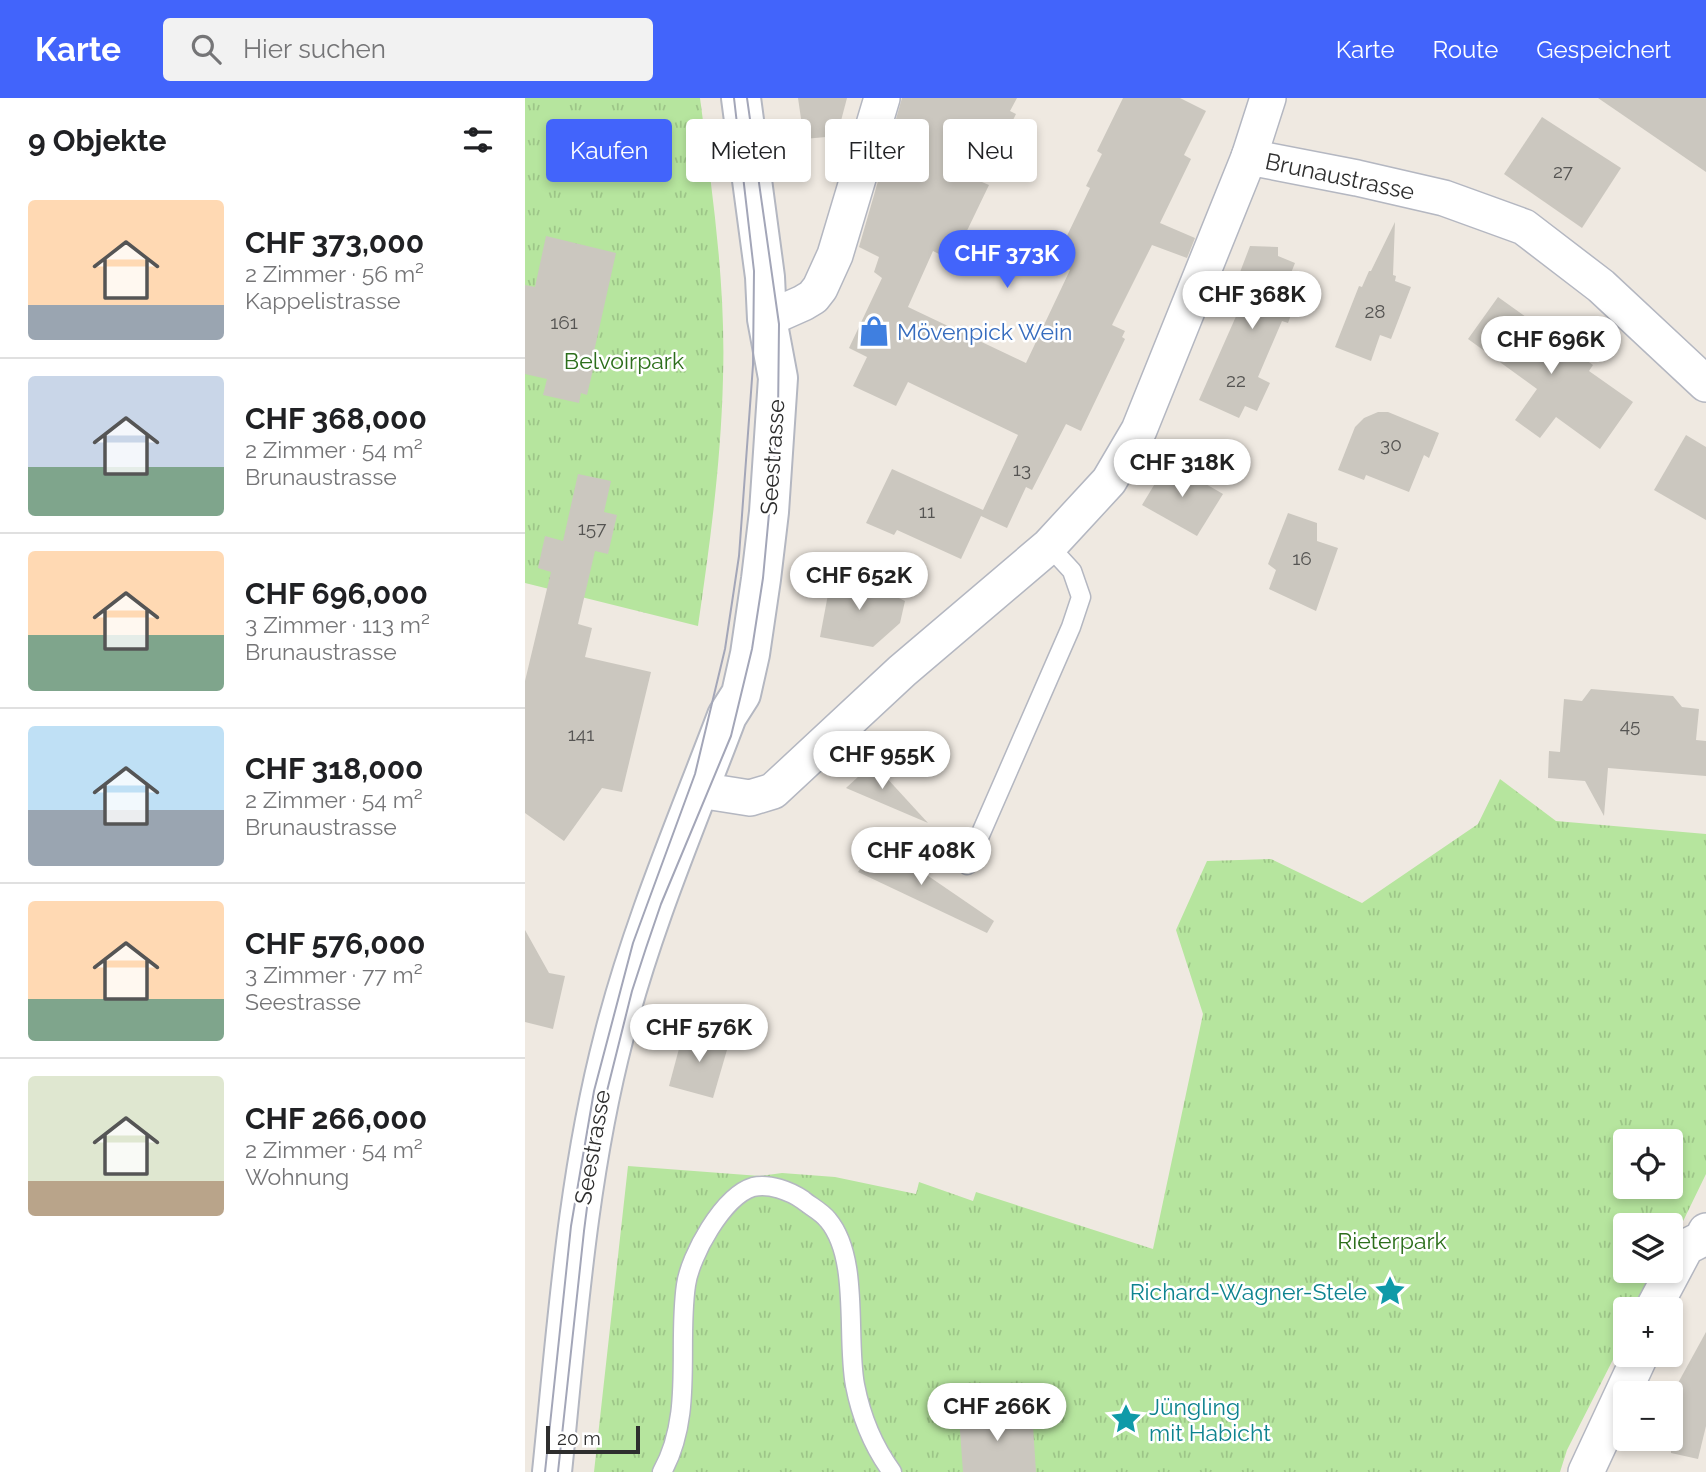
<!DOCTYPE html>
<html lang="de">
<meta charset="utf-8">
<style>
:root{--surface:#fff;--page:#f2f2f2;--text:#202124;--muted:#757577;--line:#e0e0e0;--accent:#4264fb}
body{margin:0;font-family:Raleway,sans-serif;background:var(--page);color:var(--text);height:100vh;display:flex;flex-direction:column;font-size:26px;white-space:nowrap}
*{box-sizing:border-box;margin:0}
p{font-size:23px;color:var(--muted)}
.icon{flex:none;width:38px;height:38px;fill:none;stroke:currentColor;stroke-width:2;stroke-linecap:round;stroke-linejoin:round}
.map{position:relative;flex:1;overflow:hidden}
.drawer{display:flex;flex-direction:column;background:var(--surface);width:525px}
.drawer>*{flex:none}
.top-card{position:absolute;left:21px;top:21px;width:665px;height:63px;display:flex;gap:14px}
.controls{position:absolute;left:1088px;top:1031px;display:grid;gap:14px}
.controls a{display:grid;place-items:center;width:70px;height:70px;border-radius:7px;background:var(--surface);box-shadow:0 4px 10px #0003;font-size:35px}
.scale{position:absolute;left:21px;bottom:18px;width:94px;box-sizing:border-box;padding-left:7px;border:4px solid #2e2e2e;border-top:0;font-size:19px;line-height:24px;white-space:nowrap;color:#2e2e2e;-webkit-text-stroke:5px #fff;paint-order:stroke}
.price{position:absolute;translate:-50% -60px;padding:0 16px;border-radius:24px;background:#fff;color:#222;font-size:23px;line-height:46px;filter:drop-shadow(0 2px 4px #0008)}
.price::after{content:'';position:absolute;left:50%;top:42px;width:21px;height:16px;margin-left:-10px;background:inherit;clip-path:polygon(0 0,100% 0,50% 100%)}
.price.selected{background:var(--accent);color:#fff}
ul{padding:0;list-style:none}
li{display:flex;align-items:center;gap:21px;height:175px;padding:0 28px}
li+li{border-top:2px solid var(--line)}
li span{display:grid;place-items:center;flex:none;width:196px;height:140px;border-radius:7px;color:#555}
li>.icon{margin-inline-start:auto}
span .icon{width:84px;height:84px;fill:#fffc;stroke-width:1}
li b{font-size:30px}
h2{display:flex;justify-content:space-between;align-items:center;height:84px;padding:0 28px;font-size:30px}
.pill{padding:0 24px;border-radius:7px;background:var(--surface);box-shadow:0 4px 10px #0003;font-size:24px;line-height:63px}
.pill.selected{background:var(--accent);color:#fff}
header{display:flex;align-items:center;gap:42px;box-sizing:border-box;height:98px;padding:0 35px;background:var(--accent);color:#fff}
header strong{font-size:33px}
nav{display:flex;gap:38px;margin-inline-start:auto;font-size:24px}
.search{width:490px;height:63px;background:var(--page);display:flex;align-items:center;gap:18px;box-sizing:border-box;padding:0 24px;border-radius:7px;color:var(--muted);font-size:26px}
main{display:flex;flex:1;min-height:0}
.map>svg:first-child{display:block}
</style>
<header>
<strong>Karte</strong>
<div class="search"><svg class="icon" aria-label="search" viewBox="0 0 24 24"><circle cx="10" cy="10" r="6"/><path d="M15 15l6 6"/></svg>Hier suchen</div>
<nav><a>Karte</a><a>Route</a><a>Gespeichert</a></nav>
</header>
<main>
<section class="drawer">
<h2>9 Objekte<svg class="icon" aria-label="filters" viewBox="0 0 24 24"><path d="M4 7h16M4 17h16"/><circle cx="9" cy="7" r="2"/><circle cx="15" cy="17" r="2"/></svg></h2>
<ul>
<li><span style="background:linear-gradient(#ffd9b3 75%,#9aa5b1 0)"><svg class="icon" aria-label="home" viewBox="0 0 24 24"><path d="M3 11l9-7 9 7M6 9v11h12V9"/></svg></span><div><b>CHF 373,000</b><p>2 Zimmer · 56 m²</p><p>Kappelistrasse</p></div></li>
<li><span style="background:linear-gradient(#c9d6e8 65%,#7fa58c 0)"><svg class="icon" aria-label="home" viewBox="0 0 24 24"><path d="M3 11l9-7 9 7M6 9v11h12V9"/></svg></span><div><b>CHF 368,000</b><p>2 Zimmer · 54 m²</p><p>Brunaustrasse</p></div></li>
<li><span style="background:linear-gradient(#ffd9b3 60%,#7fa58c 0)"><svg class="icon" aria-label="home" viewBox="0 0 24 24"><path d="M3 11l9-7 9 7M6 9v11h12V9"/></svg></span><div><b>CHF 696,000</b><p>3 Zimmer · 113 m²</p><p>Brunaustrasse</p></div></li>
<li><span style="background:linear-gradient(#bfe0f5 60%,#9aa5b1 0)"><svg class="icon" aria-label="home" viewBox="0 0 24 24"><path d="M3 11l9-7 9 7M6 9v11h12V9"/></svg></span><div><b>CHF 318,000</b><p>2 Zimmer · 54 m²</p><p>Brunaustrasse</p></div></li>
<li><span style="background:linear-gradient(#ffd9b3 70%,#7fa58c 0)"><svg class="icon" aria-label="home" viewBox="0 0 24 24"><path d="M3 11l9-7 9 7M6 9v11h12V9"/></svg></span><div><b>CHF 576,000</b><p>3 Zimmer · 77 m²</p><p>Seestrasse</p></div></li>
<li><span style="background:linear-gradient(#dfe7d0 75%,#b9a48a 0)"><svg class="icon" aria-label="home" viewBox="0 0 24 24"><path d="M3 11l9-7 9 7M6 9v11h12V9"/></svg></span><div><b>CHF 266,000</b><p>2 Zimmer · 54 m²</p><p>Wohnung</p></div></li>
</ul>
</section>
<div class="map">
<svg width="1181" height="1374" viewBox="0 0 1181 1374">
<defs>
<pattern id="park-tufts" width="24" height="20" patternUnits="userSpaceOnUse" patternTransform="scale(1.75)"><rect width="24" height="20" fill="#b6e59e"/><path d="M3 7l-1-3M5 7V3M7 7l1-3M15 17l-1-3M17 17v-4M19 17l1-3" fill="none" stroke="#9dc588"/></pattern>
</defs>
<rect width="100%" height="100%" fill="#efe9e1"/>
<g fill="url(#park-tufts)" fill-rule="evenodd">
<path d="M0,0H175C187,93 201,186 198,280C196,365 185,445 173,528L0,485Z"/>
<path d="M975,681L1031,723L1181,736V1076L1146,1148V1127H1101V1172L1133,1173L1113,1211H1101V1236L1042,1352L1035,1374H69L103,1068L235,1078L257,1075L310,1079L391,1096L394,1084L448,1103L451,1094L628,1151L678,916L651,832L682,763L746,761L837,805L953,726ZM1101,1043H1146V1088H1101Z"/>
</g>
<g fill="#cbc7bf">
<path d="M273,0H322L312,38L279,41Z"/>
<path d="M377,0H492L485,13L491,16L457,84L464,87L438,141L435,139L424,161L408,153L383,209L501,265L545,172L534,167L545,146L539,144L565,90L561,88L577,56L572,53L598,0H655L681,13L659,57L666,61L635,125L670,140L662,160L627,147L587,227L600,233L597,239L600,241L556,333L541,326L507,392L501,389L482,430L456,418L436,461L372,432L369,437L341,425L367,371L458,412L493,337L383,284L371,308L328,288L342,259L324,250L357,180L349,174L354,159L334,149Z"/>
<path d="M1073,0H1181V74Z"/>
<path d="M1017,19L1096,70L1057,130L979,76Z"/>
<path d="M870,124L868,177L871,178L870,183L886,189L866,241L855,237L846,263L810,249L834,188L837,189L844,173H846Z"/>
<path d="M21,138L91,155L68,258L71,259L62,297L56,295L54,305L18,297L22,281L0,276V187L10,189Z"/>
<path d="M725,148L753,149V158L770,165L762,185L776,190L763,225L757,223L733,279L745,285L732,313L720,308L714,320L674,302L716,207L704,203Z"/>
<path d="M973,199L1068,267L1064,273L1108,304L1075,351L1031,319L1015,340L990,322L1012,291L943,241Z"/>
<path d="M853,314H863L914,335L904,360L899,357L884,394L841,377L839,382L813,372L830,329L839,320Z"/>
<path d="M1161,337L1181,349V422L1129,392Z"/>
<path d="M643,364L698,396L672,438L617,407Z"/>
<path d="M53,376L86,383L79,414L92,417L83,456L70,453L53,526L67,530L60,559L126,574L97,694L77,690L39,743L0,715V583L26,474L13,470L20,438L38,443Z"/>
<path d="M763,415L792,425V443L813,450L791,513L744,491L751,472L743,466Z"/>
<path d="M307,475L335,481L380,503L375,525L348,549L295,539Z"/>
<path d="M1066,591L1148,598L1157,609L1174,611L1171,642L1181,643V678L1083,670L1079,718L1060,683L1023,680L1024,653L1035,654L1039,601L1057,603Z"/>
<path d="M348,665L403,725L321,690Z"/>
<path d="M355,745L469,823L462,835L333,774Z"/>
<path d="M0,832L24,875L40,878L28,931L0,924Z"/>
<path d="M159,932L204,945L188,1000L144,988Z"/>
<path d="M1181,1234V1328L1173,1361L1146,1355V1308L1153,1285Z"/>
<path d="M483,1308L508,1328L511,1374H438L434,1319L465,1317L470,1310Z"/>
</g>
<g fill="none" stroke-linecap="round" stroke-linejoin="round">
<defs>
<g id="lane">
<path d="M442,767L546,529L556,499L547,473L524,448"/>
<path d="M137,1374C169,1317 152,1248 161,1187C165,1158 198,1098 228,1089C244,1085 265,1093 278,1102C285,1108 297,1114 303,1122C335,1160 321,1239 330,1287C336,1318 348,1348 367,1374"/>
</g>
<g id="street">
<path d="M724,59L743,0"/>
<path d="M242,221L278,205L288,199L295,190L310,157L357,0"/>
<path d="M174,692L225,700L248,693L377,573L524,448L584,383L614,332L724,59L832,80L919,100L999,129L1076,188L1181,286"/>
<path d="M1128,1211L1161,1149L1177,1141L1181,1133"/>
<path d="M1061,1374L1116,1256"/>
</g>
<path id="secondary" d="M27,1374C42,1228 52,1080 89,938C117,828 162,724 202,618L216,596L225,556L236,481L244,414L253,280L242,221L240,179L216,0"/>
</defs>
<use href="#lane" stroke="#b4b7c1" stroke-width="21"/>
<use href="#street" stroke="#b4b7c1" stroke-width="38"/>
<use href="#secondary" stroke="#b4b7c1" stroke-width="42"/>
<use href="#lane" stroke="#fff" stroke-width="18"/>
<use href="#street" stroke="#fff" stroke-width="35"/>
<use href="#secondary" stroke="#fff" stroke-width="38"/>
<g stroke="#a3a6b8" stroke-width="2">
<path d="M20,1374L46,1128L69,993L108,845L170,676L200,551L214,458L228,267L229,173L209,0"/>
<path d="M33,1374L59,1133L68,1063L81,997L107,893L121,850L136,806L206,638L227,551L238,480L253,319L254,226L222,0"/>
</g>
</g>
<defs>
<symbol id="shop-bare" viewBox="-9 -9 18 18"><path d="M-5-2.5h2.3a2.7 3.5 0 0 1 5.4 0H5L5.5 6h-11ZM-1.5-2.5h3a1.5 2.3 0 0 0-3 0Z" fill="#3f7fe0" stroke="#fff" stroke-width="2.5" paint-order="stroke"/></symbol>
<symbol id="sight-bare" viewBox="-9 -9 18 18"><path d="M0-6L1.8-2.2L6-1.7L2.9 1.2L3.7 5.4L0 3.3L-3.7 5.4L-2.9 1.2L-6-1.7L-1.8-2.2Z" fill="#0f9aa8" stroke="#fff" stroke-width="2.5" paint-order="stroke"/></symbol>
</defs>
<g fill-rule="evenodd">
<use href="#shop-bare" x="327" y="211" width="44" height="44"/>
<use href="#sight-bare" x="843" y="1171" width="44" height="44"/>
<use href="#sight-bare" x="579" y="1299" width="44" height="44"/>
</g>
<g text-anchor="middle" dominant-baseline="central" stroke-width="5" stroke-linejoin="round" paint-order="stroke">
<g font-size="19" fill="#555452">
<text x="1038" y="73">27</text>
<text x="850" y="213">28</text>
<text x="39" y="224">161</text>
<text x="711" y="282">22</text>
<text x="866" y="346">30</text>
<text x="497" y="371">13</text>
<text x="402" y="413">11</text>
<text x="67" y="430">157</text>
<text x="777" y="460">16</text>
<text x="1105" y="627">45</text>
<text x="56" y="636">141</text>
</g>
<g font-size="23" fill="#2e2e2e" stroke="#fff">
<text transform="translate(815 78) rotate(12)">Brunaustrasse</text>
<text transform="translate(247 359) rotate(-86)">Seestrasse</text>
<text transform="translate(67 1049) rotate(-80)">Seestrasse</text>
</g>
<g font-size="23" fill="#366cbe" stroke="#fff" text-anchor="start">
<text x="372" y="233">Mövenpick Wein</text>
</g>
<g font-size="23" fill="#2c6e1b" stroke="#fff">
<text x="99" y="262">Belvoirpark</text>
<text x="867" y="1142">Rieterpark</text>
</g>
<g font-size="23" fill="#0d838f" stroke="#fff" text-anchor="end">
<text x="842" y="1193">Richard-Wagner-Stele</text>
<text x="624" y="1308" text-anchor="start">Jüngling<tspan x="624" dy="26">mit Habicht</tspan></text>
</g>
</g>
</svg>
<div class="controls">
<a><svg class="icon" aria-label="locate" viewBox="0 0 24 24"><circle cx="12" cy="12" r="6"/><path d="M12 2v4M12 18v4M2 12h4M18 12h4"/></svg></a>
<a><svg class="icon" aria-label="layers" viewBox="0 0 24 24"><path d="M12 4l9 5-9 5-9-5zM3 14l9 5 9-5"/></svg></a>
<a>+</a>
<a>−</a>
</div>
<div class="scale">20 m</div>
<b class="price selected" style="left:482px;top:192px">CHF 373K</b>
<b class="price" style="left:727px;top:233px">CHF 368K</b>
<b class="price" style="left:1026px;top:278px">CHF 696K</b>
<b class="price" style="left:657px;top:401px">CHF 318K</b>
<b class="price" style="left:334px;top:514px">CHF 652K</b>
<b class="price" style="left:357px;top:693px">CHF 955K</b>
<b class="price" style="left:396px;top:789px">CHF 408K</b>
<b class="price" style="left:174px;top:966px">CHF 576K</b>
<b class="price" style="left:472px;top:1345px">CHF 266K</b>
<div class="top-card">
<a class="pill selected">Kaufen</a>
<a class="pill">Mieten</a>
<a class="pill">Filter</a>
<a class="pill">Neu</a>
</div>
</div>
</main>
